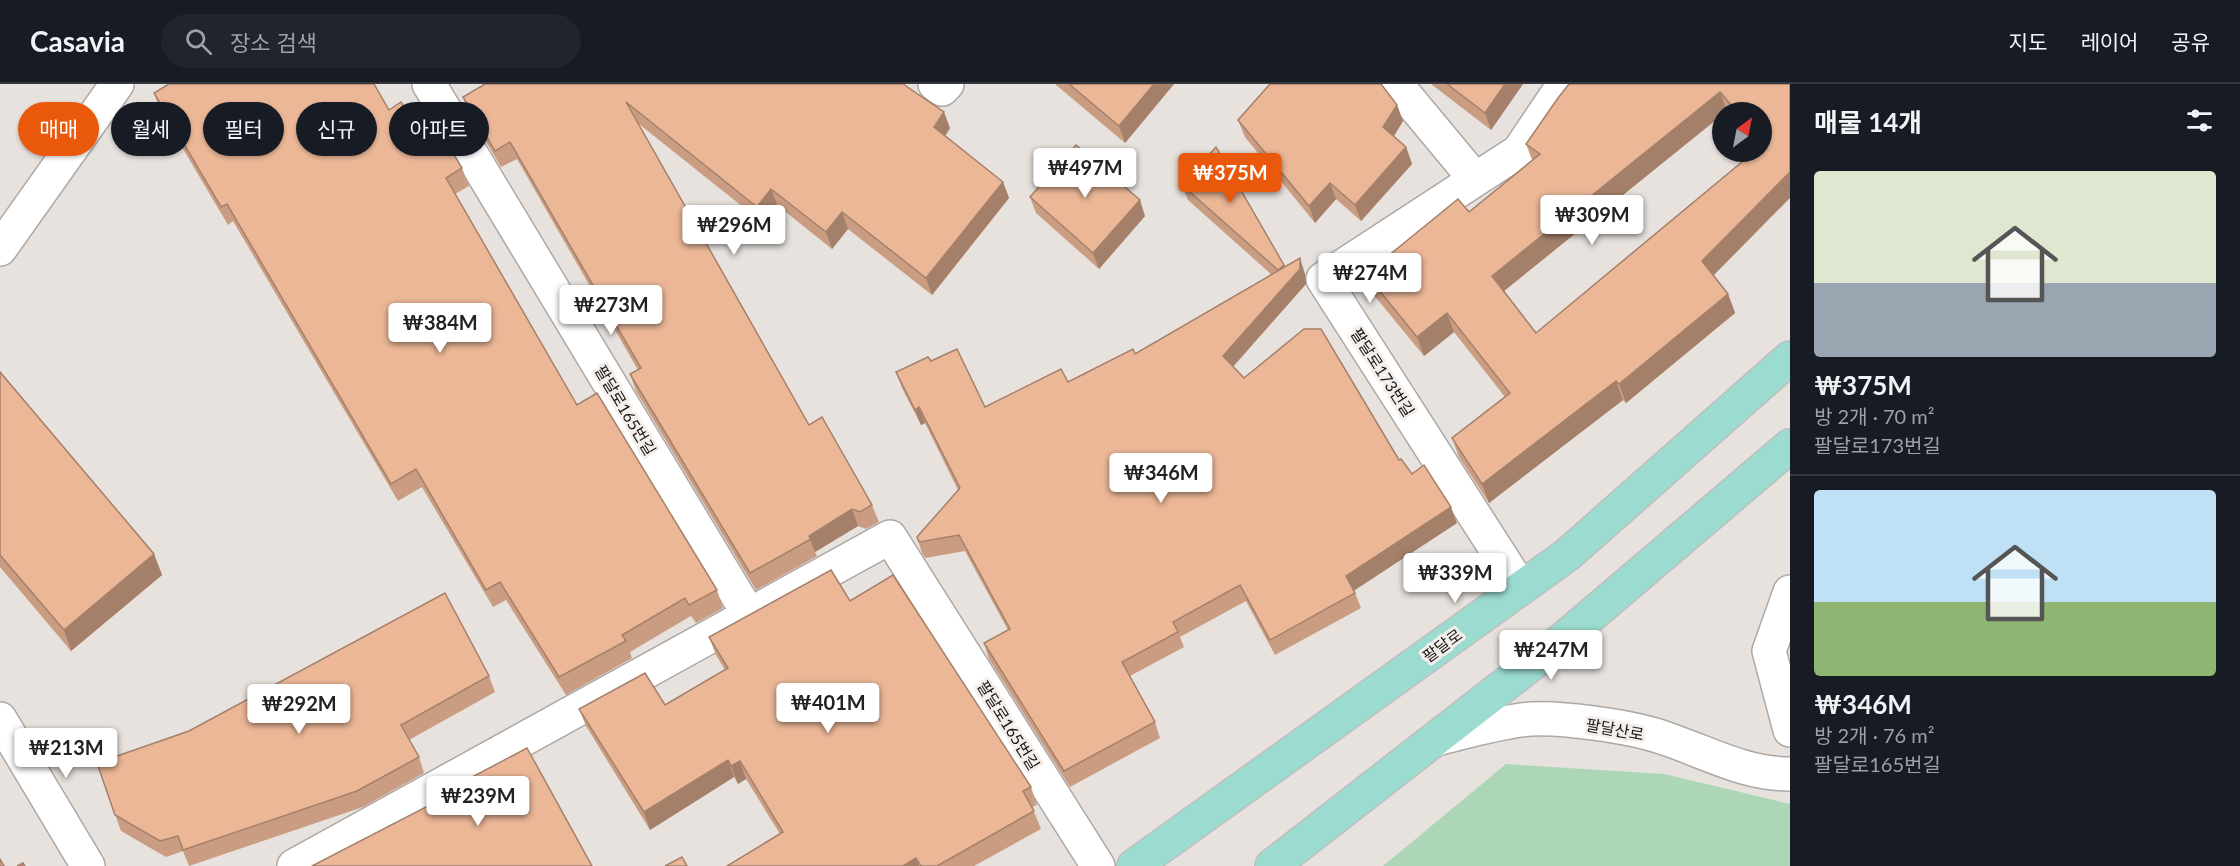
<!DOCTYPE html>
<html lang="ko">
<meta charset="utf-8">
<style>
:root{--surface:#171b24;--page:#20242c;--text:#f1f3f6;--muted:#9ea1a6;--line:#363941;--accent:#ea580c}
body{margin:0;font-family:Lato,"Noto Sans KR",sans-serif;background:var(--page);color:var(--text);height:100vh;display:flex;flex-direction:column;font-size:22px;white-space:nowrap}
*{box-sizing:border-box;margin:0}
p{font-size:20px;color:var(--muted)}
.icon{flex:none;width:33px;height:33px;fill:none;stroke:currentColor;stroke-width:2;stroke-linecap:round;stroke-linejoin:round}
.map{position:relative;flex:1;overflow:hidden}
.sheet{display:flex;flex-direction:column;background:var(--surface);width:450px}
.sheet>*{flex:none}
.top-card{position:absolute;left:18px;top:18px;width:570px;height:54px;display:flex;gap:12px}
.needle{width:39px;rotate:32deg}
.controls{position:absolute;left:1712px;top:18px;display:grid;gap:12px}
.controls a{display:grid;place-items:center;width:60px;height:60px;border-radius:50%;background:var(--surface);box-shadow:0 2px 4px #0004;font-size:30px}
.price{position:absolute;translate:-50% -51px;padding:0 14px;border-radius:6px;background:#fff;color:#222;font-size:20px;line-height:39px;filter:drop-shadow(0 2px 3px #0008)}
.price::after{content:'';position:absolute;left:50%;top:36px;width:18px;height:14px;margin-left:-9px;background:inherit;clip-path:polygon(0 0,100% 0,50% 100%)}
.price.on{background:var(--accent);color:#fff}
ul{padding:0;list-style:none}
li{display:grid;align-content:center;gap:12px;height:318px;padding:0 24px}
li+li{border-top:2px solid var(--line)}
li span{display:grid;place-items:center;height:186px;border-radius:6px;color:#555}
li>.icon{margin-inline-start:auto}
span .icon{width:108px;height:108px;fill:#fffc;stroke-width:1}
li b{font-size:26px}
h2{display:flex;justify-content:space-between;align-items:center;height:72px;padding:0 24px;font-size:26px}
.pill{padding:0 21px;border-radius:27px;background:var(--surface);box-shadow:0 2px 4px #0004;font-size:21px;line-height:54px}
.pill.on{background:var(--accent);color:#fff}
header{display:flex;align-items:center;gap:36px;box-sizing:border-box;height:84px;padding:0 30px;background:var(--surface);border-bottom:2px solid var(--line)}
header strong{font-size:28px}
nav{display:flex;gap:33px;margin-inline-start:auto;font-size:21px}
.search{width:420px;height:54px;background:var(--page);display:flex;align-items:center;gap:15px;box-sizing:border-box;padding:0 21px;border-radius:33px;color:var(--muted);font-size:22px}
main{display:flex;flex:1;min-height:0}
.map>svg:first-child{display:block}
</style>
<header>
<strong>Casavia</strong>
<div class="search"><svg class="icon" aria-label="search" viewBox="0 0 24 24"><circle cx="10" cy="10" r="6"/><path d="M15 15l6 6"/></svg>장소 검색</div>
<nav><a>지도</a><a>레이어</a><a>공유</a></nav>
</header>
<main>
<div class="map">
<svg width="1790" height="782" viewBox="0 0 1790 782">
<rect width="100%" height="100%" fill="#e7e2de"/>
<path fill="#acd6b6" d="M1506,680L1664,690L1790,720V782H1383Z"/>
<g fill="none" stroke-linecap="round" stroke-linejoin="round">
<defs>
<g id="minor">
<path d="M429,0L748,529"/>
<path d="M935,0L942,5L947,0"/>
<path d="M1396,0L1475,95"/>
<path d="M0,165L117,0"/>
<path d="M1521,504L1323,195L1519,67L1564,0"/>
<path d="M1790,508L1769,567L1790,646"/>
<path d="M0,635L88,782"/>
<path d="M1436,655C1464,648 1493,640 1521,636C1554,631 1635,643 1667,655C1708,669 1745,690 1790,690"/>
<path d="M294,782L890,453L1098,782"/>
</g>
<g id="major">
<path d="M1134,782L1567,471L1790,274"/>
<path d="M1272,782L1561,557L1790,362"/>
</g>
</defs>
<use href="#minor" stroke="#ada8a4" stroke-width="36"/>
<use href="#major" stroke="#bfbebe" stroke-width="36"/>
<use href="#minor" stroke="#fff" stroke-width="33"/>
<use href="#major" stroke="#9cdcd0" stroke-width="33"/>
</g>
<g fill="#ca9d82" fill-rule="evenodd">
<path d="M485,0L950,44L945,52L1003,98L1009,114L932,211L848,145L832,165L777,121L763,139L639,40L809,341L872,421L879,438L866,445L858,442L815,468L817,472L756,506L636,307L630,290L638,286L517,75L501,83L469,29L463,13Z"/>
<path d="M1055,0H1174L1125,59Z"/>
<path d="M1431,0H1523L1491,46Z"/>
<path d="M1569,0H1790L1713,191L1728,210L1735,229L1626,319L1623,316L1489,419L1459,373L1452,354L1505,313L1454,248L1424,272L1373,210L1366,190L1469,128L1532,76L1526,60ZM1727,27L1728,28H1761V68L1536,249L1504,207Z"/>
<path d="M154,9L389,26L414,39L462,84L469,102L455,110L577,321L717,506L723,524L696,539L691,532L630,568L632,574L566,611L506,516L493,523L422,403L398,417L233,137L228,141L160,26Z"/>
<path d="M1397,21L1403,37L1394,52L1406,63L1412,80L1361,137L1336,115L1315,139L1245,53L1238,36Z"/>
<path d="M1182,101L1284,181V183L1305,190L1306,200L1233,283L1244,294L1399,376L1457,439L1354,506L1361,524L1275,571L1246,517L1180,553L1184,563L1130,592L1155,638L1160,654L1070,703L989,575L984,559L1008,546L965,467L925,474L922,469L917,453L958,406L925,339L921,341L902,304L896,288L931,277L985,323L1068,298L1135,270L1272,191L1188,116Z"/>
<path d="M1030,113L1145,132L1099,185L1036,129Z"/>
<path d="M0,288L154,470L162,491L71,567L0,483Z"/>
<path d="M850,517L1031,703L1037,721L1032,723L1041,745L974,782H727L780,750L746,695L738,700L734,693L650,746L586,642L579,625L665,621L725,586L716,571L709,553Z"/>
<path d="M489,592L495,608L409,656L419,673L424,689L363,723L189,782L183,767L166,773L121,747L97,679Z"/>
</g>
<g fill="#a4806a">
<path d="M1154,0H1174L1125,59L1119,42Z"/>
<path d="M1505,0H1523L1491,46L1485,29Z"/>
<path d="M1720,8L1727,27L1725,28H1722V31L1499,211L1492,192Z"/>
<path d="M1397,21L1403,37L1389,60L1383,43Z"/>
<path d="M944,28L950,44L940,60L934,43Z"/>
<path d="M1406,63L1412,80L1361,137L1355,121Z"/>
<path d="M1790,88V114L1709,196L1702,177Z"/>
<path d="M1003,98L1009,114L932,211L926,194Z"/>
<path d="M1330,99L1336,115L1315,139L1309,122Z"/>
<path d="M771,105L777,121L763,139L757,123Z"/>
<path d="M1140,116L1145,132L1099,185L1093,169Z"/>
<path d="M842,128L848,145L832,165L826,148Z"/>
<path d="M1300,174L1305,190L1306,200L1228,288L1223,272L1288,198L1278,186L1284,181L1289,197Z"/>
<path d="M1728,210L1735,229L1626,319L1619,300Z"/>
<path d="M1447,229L1454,248L1424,272L1417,253Z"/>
<path d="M1616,297L1623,316L1489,419L1482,400Z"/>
<path d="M919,323L925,339L921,341L915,326Z"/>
<path d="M1451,423L1457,439L1352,508L1346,492Z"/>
<path d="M852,425L858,442L815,468L809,452Z"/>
<path d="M154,470L162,491L71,567L64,546Z"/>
<path d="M728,676L734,693L650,746L644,728Z"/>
<path d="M740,677L746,695L738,700L731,682Z"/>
<path d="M916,774L919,782H903Z"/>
</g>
<g fill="#ebb797" stroke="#a4806a" stroke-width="1.5" fill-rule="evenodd">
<path d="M169,0H374L389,26L401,18L414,39L430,30L462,84L446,94L577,321L597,309L717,506L689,521L685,514L622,551L626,557L559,593L500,498L486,506L416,385L391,400L227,120L221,123L154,9Z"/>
<path d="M485,0H903L944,28L934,43L1003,98L926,194L842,128L826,148L771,105L757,123L626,18L809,341L822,333L872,421L860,428L852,425L809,452L811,455L750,489L630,290L641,284L510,58L495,67L463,13Z"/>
<path d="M1069,0H1154L1119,42Z"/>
<path d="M1270,0H1381L1397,21L1383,43L1406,63L1355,121L1330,99L1309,122L1238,36Z"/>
<path d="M1447,0H1505L1485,29Z"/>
<path d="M1569,0H1790V88L1702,177L1728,210L1619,300L1616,297L1482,400L1452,354L1510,309L1447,229L1417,253L1366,190L1458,115L1469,128L1540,70L1526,60L1558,14ZM1720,8L1737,28H1761V58L1763,60L1761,61V68H1754L1536,249L1492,192Z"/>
<path d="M1076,61L1140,116L1093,169L1030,113Z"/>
<path d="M1216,63L1284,181L1278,186L1182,101Z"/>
<path d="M1300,174V185L1223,272L1244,294L1304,245H1321L1399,376L1401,375L1412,390L1424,381L1451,423L1346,492L1355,509L1270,556L1240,501L1173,538L1178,548L1122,578L1155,638L1064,687L984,559L1010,545L959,451L919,458L917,453L960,404L919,323L915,326L896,288L928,273L931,277L957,265L985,323L1061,285L1068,298L1133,265L1135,270Z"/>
<path d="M0,288L154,470L64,546L0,471Z"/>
<path d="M831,486L850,517L893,491L1031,703L1023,707L1034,727L937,782H921L916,774L903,782H727L783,748L740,677L731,682L728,676L644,728L579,625L645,589L665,621L728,584L709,553Z"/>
<path d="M445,509L489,592L401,641L419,673L357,707L183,766L178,752L160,757L115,731L97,679L189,647Z"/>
<path d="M527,664L592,782H312L459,706L457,701Z"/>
<path d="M682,773L687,782H665Z"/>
<path d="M0,775L4,782H0Z"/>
<path d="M23,779L25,782H17Z"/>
</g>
<g text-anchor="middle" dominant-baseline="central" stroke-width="6" stroke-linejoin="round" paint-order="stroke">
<g font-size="16" fill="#1a1817" stroke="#f5efec">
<text transform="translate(1383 288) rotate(57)">팔달로173번길</text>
<text transform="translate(626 326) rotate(59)">팔달로165번길</text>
<text transform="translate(1442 561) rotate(-36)">팔달로</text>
<text transform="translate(1009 641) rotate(58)">팔달로165번길</text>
<text transform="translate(1615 645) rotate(10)">팔달산로</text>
</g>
</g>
</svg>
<div class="controls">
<a><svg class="needle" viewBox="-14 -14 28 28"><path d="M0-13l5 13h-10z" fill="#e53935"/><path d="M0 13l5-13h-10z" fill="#9ea1a6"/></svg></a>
</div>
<b class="price" style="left:1085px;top:115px">₩497M</b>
<b class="price on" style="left:1230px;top:120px">₩375M</b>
<b class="price" style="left:1592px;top:162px">₩309M</b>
<b class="price" style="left:734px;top:172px">₩296M</b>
<b class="price" style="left:1370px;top:220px">₩274M</b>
<b class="price" style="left:611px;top:252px">₩273M</b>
<b class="price" style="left:440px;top:270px">₩384M</b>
<b class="price" style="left:1161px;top:420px">₩346M</b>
<b class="price" style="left:1455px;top:520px">₩339M</b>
<b class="price" style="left:1551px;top:597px">₩247M</b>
<b class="price" style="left:828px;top:650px">₩401M</b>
<b class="price" style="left:299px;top:651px">₩292M</b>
<b class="price" style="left:66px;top:695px">₩213M</b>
<b class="price" style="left:478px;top:743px">₩239M</b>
<div class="top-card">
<a class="pill on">매매</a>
<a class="pill">월세</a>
<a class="pill">필터</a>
<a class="pill">신규</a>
<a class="pill">아파트</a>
</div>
</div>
<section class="sheet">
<h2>매물 14개<svg class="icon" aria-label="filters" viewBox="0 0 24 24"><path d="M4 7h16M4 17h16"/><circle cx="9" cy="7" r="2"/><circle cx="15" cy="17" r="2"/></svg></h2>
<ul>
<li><span style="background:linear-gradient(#dfe7d0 60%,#9aa5b1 0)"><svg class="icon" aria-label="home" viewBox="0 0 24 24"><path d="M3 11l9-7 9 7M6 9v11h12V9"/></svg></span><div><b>₩375M</b><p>방 2개 · 70 m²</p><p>팔달로173번길</p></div></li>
<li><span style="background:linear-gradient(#bfe0f5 60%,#8fb573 0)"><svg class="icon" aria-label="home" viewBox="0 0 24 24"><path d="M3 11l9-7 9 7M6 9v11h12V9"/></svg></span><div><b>₩346M</b><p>방 2개 · 76 m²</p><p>팔달로165번길</p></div></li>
</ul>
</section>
</main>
